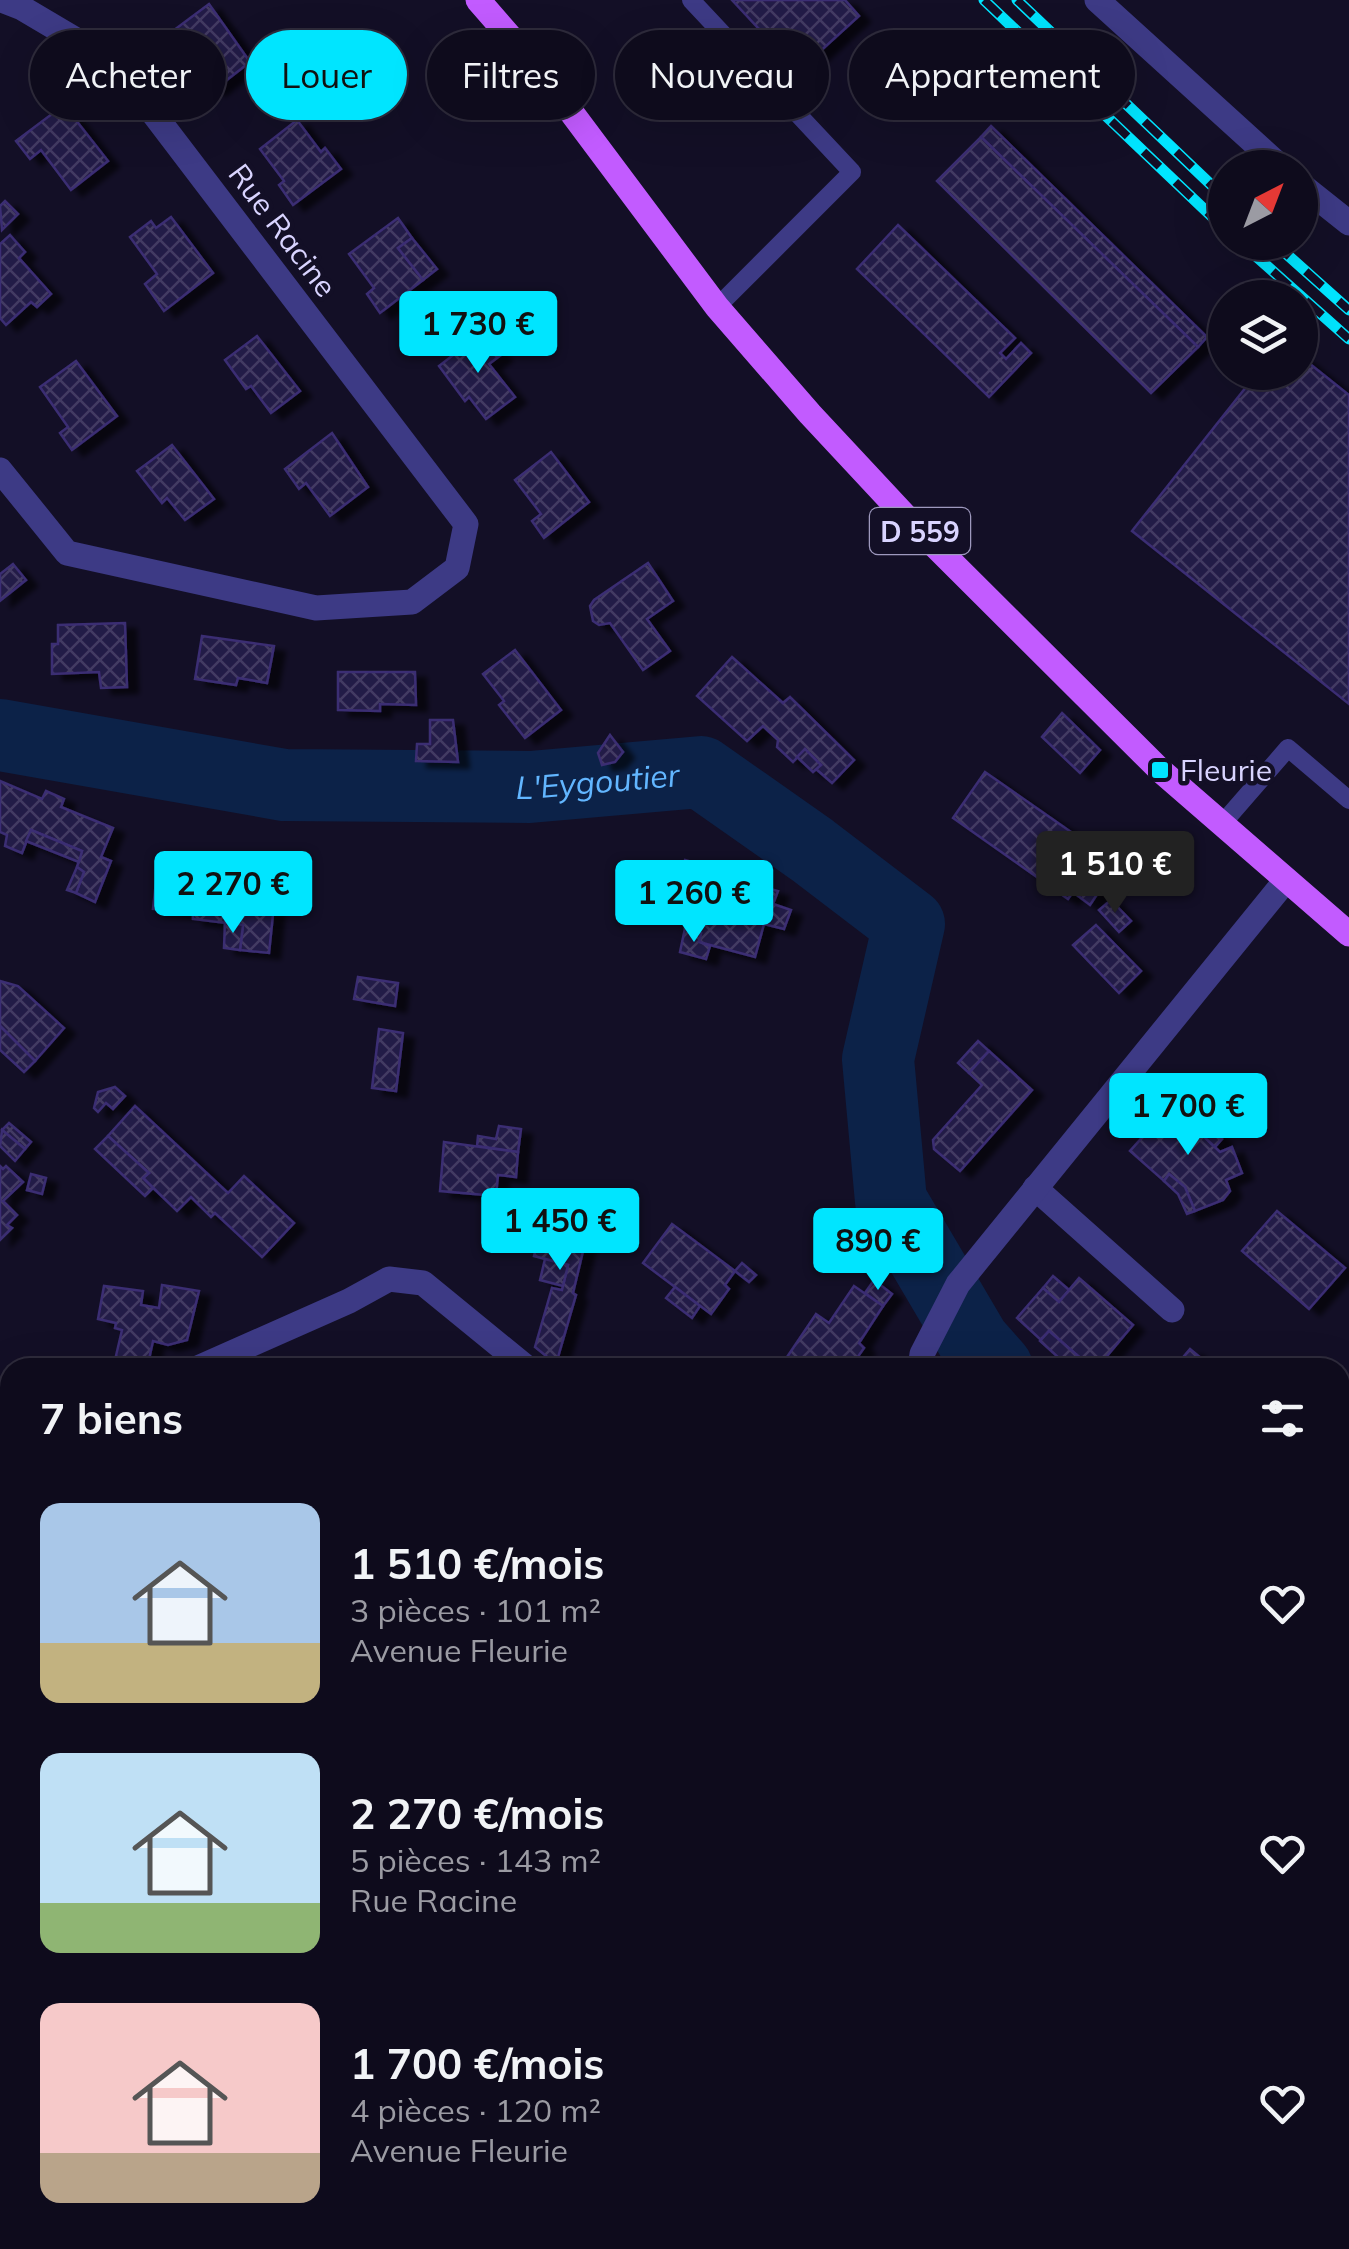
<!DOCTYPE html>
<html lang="fr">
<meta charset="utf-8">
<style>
:root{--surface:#0e0b1c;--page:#171425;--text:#f1f3f6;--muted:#9b9ba3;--line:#2e2b3b;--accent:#00e5ff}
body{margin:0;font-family:Mulish,sans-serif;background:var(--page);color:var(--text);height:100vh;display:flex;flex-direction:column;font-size:38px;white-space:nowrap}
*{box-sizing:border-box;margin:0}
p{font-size:32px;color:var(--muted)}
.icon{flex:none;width:55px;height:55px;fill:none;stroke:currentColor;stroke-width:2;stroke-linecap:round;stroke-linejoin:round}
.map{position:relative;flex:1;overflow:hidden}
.details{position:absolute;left:0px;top:1358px;width:1350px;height:892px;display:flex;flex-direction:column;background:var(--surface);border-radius:30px 30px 0 0;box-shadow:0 10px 40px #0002,0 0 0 2px var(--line)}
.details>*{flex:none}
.hud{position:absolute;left:30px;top:30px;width:1290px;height:90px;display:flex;gap:20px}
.needle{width:65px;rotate:42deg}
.tools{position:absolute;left:1208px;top:150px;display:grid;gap:20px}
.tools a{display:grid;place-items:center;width:110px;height:110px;border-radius:50%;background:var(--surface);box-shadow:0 10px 40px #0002,0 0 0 2px var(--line);font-size:50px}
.price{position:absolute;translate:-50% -85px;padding:0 22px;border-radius:10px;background:var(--accent);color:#111;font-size:32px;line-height:65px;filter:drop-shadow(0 2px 5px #0008)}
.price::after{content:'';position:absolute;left:50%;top:60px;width:30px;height:22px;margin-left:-15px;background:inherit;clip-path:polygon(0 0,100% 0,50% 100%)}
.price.selected{background:#222;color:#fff}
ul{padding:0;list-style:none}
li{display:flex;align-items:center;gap:30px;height:250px;padding:0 40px}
li span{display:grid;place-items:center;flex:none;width:280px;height:200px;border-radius:20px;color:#555}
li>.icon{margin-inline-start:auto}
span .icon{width:120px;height:120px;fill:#fffc;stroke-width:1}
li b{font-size:42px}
h2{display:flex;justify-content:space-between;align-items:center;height:120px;padding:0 40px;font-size:42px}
.chip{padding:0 35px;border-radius:45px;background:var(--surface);box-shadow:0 10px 40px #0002,0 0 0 2px var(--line);font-size:35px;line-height:90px}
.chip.selected{background:var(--accent);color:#111}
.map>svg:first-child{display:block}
</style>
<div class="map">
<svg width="1349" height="2249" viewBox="0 0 1349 2249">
<defs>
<pattern id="building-cross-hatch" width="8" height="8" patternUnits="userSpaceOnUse" patternTransform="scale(2.5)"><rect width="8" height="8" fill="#241b47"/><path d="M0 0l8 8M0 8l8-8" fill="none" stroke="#433b63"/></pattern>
<filter id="shadow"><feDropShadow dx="11" dy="6" stdDeviation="2.5" flood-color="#0009"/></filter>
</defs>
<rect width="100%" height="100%" fill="#130f26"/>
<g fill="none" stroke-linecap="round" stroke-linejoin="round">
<g stroke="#0c2248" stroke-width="72">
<path id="s1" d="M0,735L284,785L530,787L701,772L812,850L909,924L878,1059L891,1201L974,1342L997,1368"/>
<path d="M1340,1587L1349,1591"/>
</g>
</g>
<g fill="url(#building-cross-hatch)" stroke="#3b2d73" stroke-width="2.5" filter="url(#shadow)">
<path d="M732,0H845L859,16L803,67L793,55L798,50L784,34L773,44Z"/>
<path d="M209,4L250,62L214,90L186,51L175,60L162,39Z"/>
<path d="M355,62L357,76L337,81L334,66Z"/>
<path d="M64,105L108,161L71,190L41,150L30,159L16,141Z"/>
<path d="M297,120L321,152L325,148L341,169L293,205L279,185L284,181L260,149Z"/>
<path d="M991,126L1207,337L1198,347L981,137Z"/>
<path d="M981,137L1198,347L1151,393L937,181Z"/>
<path d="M5,201L18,214L2,230L0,206Z"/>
<path d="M171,217L213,273L164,311L145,284L157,274L130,237L151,221L156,228Z"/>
<path d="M398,218L412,238L398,248L423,280L380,313L367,294L374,288L349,254Z"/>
<path d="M898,225L1015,338L1000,353L1006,359L1021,343L1031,353L989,397L857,269Z"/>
<path d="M10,235L25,252L19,258L51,294L37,307L31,302L6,325L0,318V244Z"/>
<path d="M412,238L437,269L423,280L398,248Z"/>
<path d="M483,332L501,355L489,364L515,397L486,419L469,397L465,401L439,366Z"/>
<path d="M257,336L300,391L271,413L251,386L246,389L225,360Z"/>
<path d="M1300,356L1349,395V704L1132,531L1258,372H1300Z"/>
<path d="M76,361L117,416L72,450L60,433L68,427L40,387Z"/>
<path d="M332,433L368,487L330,516L306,483L299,489L285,469Z"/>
<path d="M172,445L214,499L185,520L167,498L162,503L137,471Z"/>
<path d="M551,452L589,502L544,538L532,521L541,514L515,480Z"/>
<path d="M648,563L673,601L647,619L670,651L643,670L610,623L599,625L593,621L590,606L594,600Z"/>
<path d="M13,564L26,580L0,601V574Z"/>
<path d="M125,623L127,687L101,688L99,672L52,674V644H58V625Z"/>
<path d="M202,636L274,646L267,683L238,678L236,685L195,679Z"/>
<path d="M515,650L561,710L525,738L499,705L504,701L483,674Z"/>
<path d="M732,657L783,703L790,697L854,760L832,783L816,769L821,765L805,749L793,762L777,747L778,740L763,726L747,741L697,696Z"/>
<path d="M338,672H415L416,705L380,704V711L338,710Z"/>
<path d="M1062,713L1100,750L1080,773L1042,737Z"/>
<path d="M430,720H453L458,762L416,761L417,744H430Z"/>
<path d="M610,735L623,752L615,762L602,765L598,753Z"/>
<path d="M805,749L821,765L813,772L797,757Z"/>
<path d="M985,772L1117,864L1090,905L1073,892L1068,899L953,818Z"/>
<path d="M0,781L42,799L46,791L64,799L61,807L113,828L101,857L111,861L95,902L76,893L84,872L77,867L82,851L31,830L22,853L5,846L7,835L0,832Z"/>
<path d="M31,830L82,851L79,862L26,841Z"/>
<path d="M249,860L278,863L277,876L248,873Z"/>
<path d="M685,860L730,873V878L778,891L773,904L791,910L784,929L764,924L755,957L699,942L701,933L685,928L694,892L677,887Z"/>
<path d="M158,863L277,876L269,953L240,950L243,925L193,919V913L153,909Z"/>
<path d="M77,867L84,872L76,893L67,890Z"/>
<path d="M1111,900L1131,921L1119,932L1099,910Z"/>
<path d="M225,922L243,925L240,950L224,948Z"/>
<path d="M1096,925L1141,971L1119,993L1073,945Z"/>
<path d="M685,928L701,933L699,942L710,946L706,959L680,952Z"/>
<path d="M358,977L398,983L395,1006L354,999Z"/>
<path d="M0,981L18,986L64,1028L35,1061L0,1026Z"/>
<path d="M0,1026L35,1061L24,1072L0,1050Z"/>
<path d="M379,1029L403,1033L396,1091L372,1088Z"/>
<path d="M978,1041L989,1051L969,1073L958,1063Z"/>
<path d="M989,1051L1032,1090L960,1171L934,1149L933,1140L982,1085L969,1073Z"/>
<path d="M115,1087L125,1096L113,1109L106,1103L98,1112L94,1108L98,1092Z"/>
<path d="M135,1106L228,1193L244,1176L294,1223L262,1257L215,1213L211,1217L191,1197L177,1211L143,1178L149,1173L108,1136Z"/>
<path d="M1184,1106L1209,1127L1202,1135L1220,1152L1232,1147L1242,1173L1226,1180L1230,1191L1223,1200L1195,1211L1185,1187L1169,1174L1164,1181L1130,1151L1163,1114L1170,1121Z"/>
<path d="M9,1123L31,1142L25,1149L2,1130Z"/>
<path d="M499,1126L521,1129L518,1152L477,1146L478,1136L496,1139Z"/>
<path d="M1209,1127L1222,1139L1215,1147L1202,1135Z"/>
<path d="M2,1130L25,1149L15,1161L0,1146Z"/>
<path d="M108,1136L149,1173L143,1178L153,1188L145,1196L95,1149Z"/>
<path d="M444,1142L518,1152L516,1177L498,1175L496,1196L440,1191Z"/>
<path d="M0,1166L3,1169L6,1166L23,1182L3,1201L17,1215L7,1225L12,1228L0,1240Z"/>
<path d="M31,1174L46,1178L42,1194L27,1190Z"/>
<path d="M1169,1174L1185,1187L1195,1211L1187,1214L1178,1194L1164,1181Z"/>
<path d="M548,1202L578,1210L576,1222L589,1226L573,1293L576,1295L556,1364L535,1347L552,1288L562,1290L568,1265L534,1256Z"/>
<path d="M1277,1211L1345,1268L1309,1309L1242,1251Z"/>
<path d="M672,1224L735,1271L725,1285L729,1289L711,1314L643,1263Z"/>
<path d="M545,1259L568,1265L563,1286L540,1280Z"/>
<path d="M742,1263L756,1275L749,1282L735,1271Z"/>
<path d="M1053,1276L1069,1290L1059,1302L1043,1288Z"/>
<path d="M1079,1278L1133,1325L1097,1368H1092L1049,1331L1041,1340L1017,1318L1043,1288L1059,1302Z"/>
<path d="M874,1280L892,1294L883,1306L865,1293Z"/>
<path d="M162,1285L199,1291L187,1340L168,1345L153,1341L148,1364L140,1368H122L123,1362L115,1360L122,1330L115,1328L116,1323L98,1319L104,1286L143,1291L141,1305L159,1308Z"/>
<path d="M854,1286L883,1306L859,1343L864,1348L850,1368H790L783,1363L816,1314L829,1323Z"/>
<path d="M675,1287L700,1306L692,1318L666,1298Z"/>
<path d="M1049,1331L1092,1368H1070L1040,1341Z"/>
<path d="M1190,1349L1213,1368H1174Z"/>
<path d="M10,1399V1423L7,1424L0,1404Z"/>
<path d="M1340,1409L1349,1417V1482L1342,1489Z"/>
<path d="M1341,1717L1349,1726V1749L1340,1739Z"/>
<path d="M1349,1936V1995L1345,2001L1340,1998V1950Z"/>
<path d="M1340,2064L1349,2065V2162L1340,2161Z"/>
<path d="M1340,2208L1349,2210V2249H1291L1292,2240H1340Z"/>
<path d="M32,2240L71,2243L70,2249H31Z"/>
<path d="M583,2240H643L647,2247L587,2249Z"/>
<path d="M913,2240H944L947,2249H896L914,2243Z"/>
<path d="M1076,2240H1134L1139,2249H1074L1071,2243Z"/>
</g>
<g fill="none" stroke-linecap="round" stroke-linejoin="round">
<g stroke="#3d3a85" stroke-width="18">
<path d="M691,0L852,172L717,307"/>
<path d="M1222,824L1288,748L1349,800"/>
</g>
<g stroke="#3d3a85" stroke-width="25">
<path d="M1097,0L1282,168"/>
<path d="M1300,184L1349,223"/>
<path d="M0,470L67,553L316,608L412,602L457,568L466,524L115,63L22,8L2,0"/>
<path d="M1035,1188L1172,1310"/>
<path d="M198,1368L349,1301L389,1279L423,1283L527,1368"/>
<path d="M920,1368L922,1354L958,1284L1286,880"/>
<path d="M0,1441L10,1438"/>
<path d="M1212,2240L1214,2249"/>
</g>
<path stroke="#c25bff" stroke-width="25" d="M478,0L545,77L717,307L810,414L907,518L1160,770L1349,934"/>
<defs>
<g id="rail">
<path d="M984,0L1225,229"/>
<path d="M1017,0L1225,198"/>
<path d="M1240,242L1349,339"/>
<path d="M1273,242L1349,310"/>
</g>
</defs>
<use href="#rail" stroke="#00e5ff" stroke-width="11"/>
<use href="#rail" stroke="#130f26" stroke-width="8" stroke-dasharray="22" stroke-linecap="butt"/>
</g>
<rect fill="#00e5ff" stroke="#130f26" stroke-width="4" x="1150" y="760" width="20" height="20" rx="5"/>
<g text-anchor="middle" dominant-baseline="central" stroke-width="9" stroke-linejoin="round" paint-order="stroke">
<rect fill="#130f26" stroke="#9e99be" stroke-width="2.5" x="870" y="508" width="100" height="46" rx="8"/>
<g font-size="28" font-weight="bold" fill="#d9d4ff">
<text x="920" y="531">D 559</text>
</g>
<g font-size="30" fill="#d9d4ff" stroke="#130f26">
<text transform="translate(283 230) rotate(53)">Rue Racine</text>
</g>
<g font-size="30" fill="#d9d4ff" stroke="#130f26" text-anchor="start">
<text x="1180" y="770">Fleurie</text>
</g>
<g font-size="32" font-style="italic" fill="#62b6ff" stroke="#130f26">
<text stroke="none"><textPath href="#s1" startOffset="602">L'Eygoutier</textPath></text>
</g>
</g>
</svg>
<div class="tools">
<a><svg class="needle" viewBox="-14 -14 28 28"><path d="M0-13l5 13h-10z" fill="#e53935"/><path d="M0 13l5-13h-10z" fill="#9b9ba3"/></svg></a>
<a><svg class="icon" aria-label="layers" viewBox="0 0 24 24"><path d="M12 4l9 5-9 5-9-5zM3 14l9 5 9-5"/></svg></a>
</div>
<b class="price" style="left:478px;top:376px">1 730 €</b>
<b class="price selected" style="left:1115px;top:916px">1 510 €</b>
<b class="price" style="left:233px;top:936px">2 270 €</b>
<b class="price" style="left:694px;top:945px">1 260 €</b>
<b class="price" style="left:1188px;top:1158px">1 700 €</b>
<b class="price" style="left:560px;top:1273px">1 450 €</b>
<b class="price" style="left:878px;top:1293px">890 €</b>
<div class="hud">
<a class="chip">Acheter</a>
<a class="chip selected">Louer</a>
<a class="chip">Filtres</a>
<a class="chip">Nouveau</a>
<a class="chip">Appartement</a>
</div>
<section class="details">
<h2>7 biens<svg class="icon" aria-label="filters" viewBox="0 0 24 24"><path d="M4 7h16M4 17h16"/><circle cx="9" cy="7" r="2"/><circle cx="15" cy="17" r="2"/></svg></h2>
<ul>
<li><span style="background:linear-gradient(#a9c7e8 70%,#c2b280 0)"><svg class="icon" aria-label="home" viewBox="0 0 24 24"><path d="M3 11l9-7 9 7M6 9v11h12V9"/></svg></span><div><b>1 510 €/mois</b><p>3 pièces · 101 m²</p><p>Avenue Fleurie</p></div><svg class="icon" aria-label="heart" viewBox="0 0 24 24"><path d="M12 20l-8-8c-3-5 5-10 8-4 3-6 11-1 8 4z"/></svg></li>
<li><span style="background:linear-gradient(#bfe0f5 75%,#8fb573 0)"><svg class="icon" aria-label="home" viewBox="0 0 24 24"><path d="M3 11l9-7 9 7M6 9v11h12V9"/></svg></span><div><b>2 270 €/mois</b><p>5 pièces · 143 m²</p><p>Rue Racine</p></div><svg class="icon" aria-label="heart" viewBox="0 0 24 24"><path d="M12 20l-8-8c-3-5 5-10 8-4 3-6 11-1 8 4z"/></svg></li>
<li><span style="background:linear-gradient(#f6c9c9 75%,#b9a48a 0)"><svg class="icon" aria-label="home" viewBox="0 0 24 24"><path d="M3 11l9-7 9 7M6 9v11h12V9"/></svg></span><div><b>1 700 €/mois</b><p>4 pièces · 120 m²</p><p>Avenue Fleurie</p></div><svg class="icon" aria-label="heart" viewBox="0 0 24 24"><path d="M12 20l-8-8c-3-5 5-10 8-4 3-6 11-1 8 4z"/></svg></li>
</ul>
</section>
</div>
